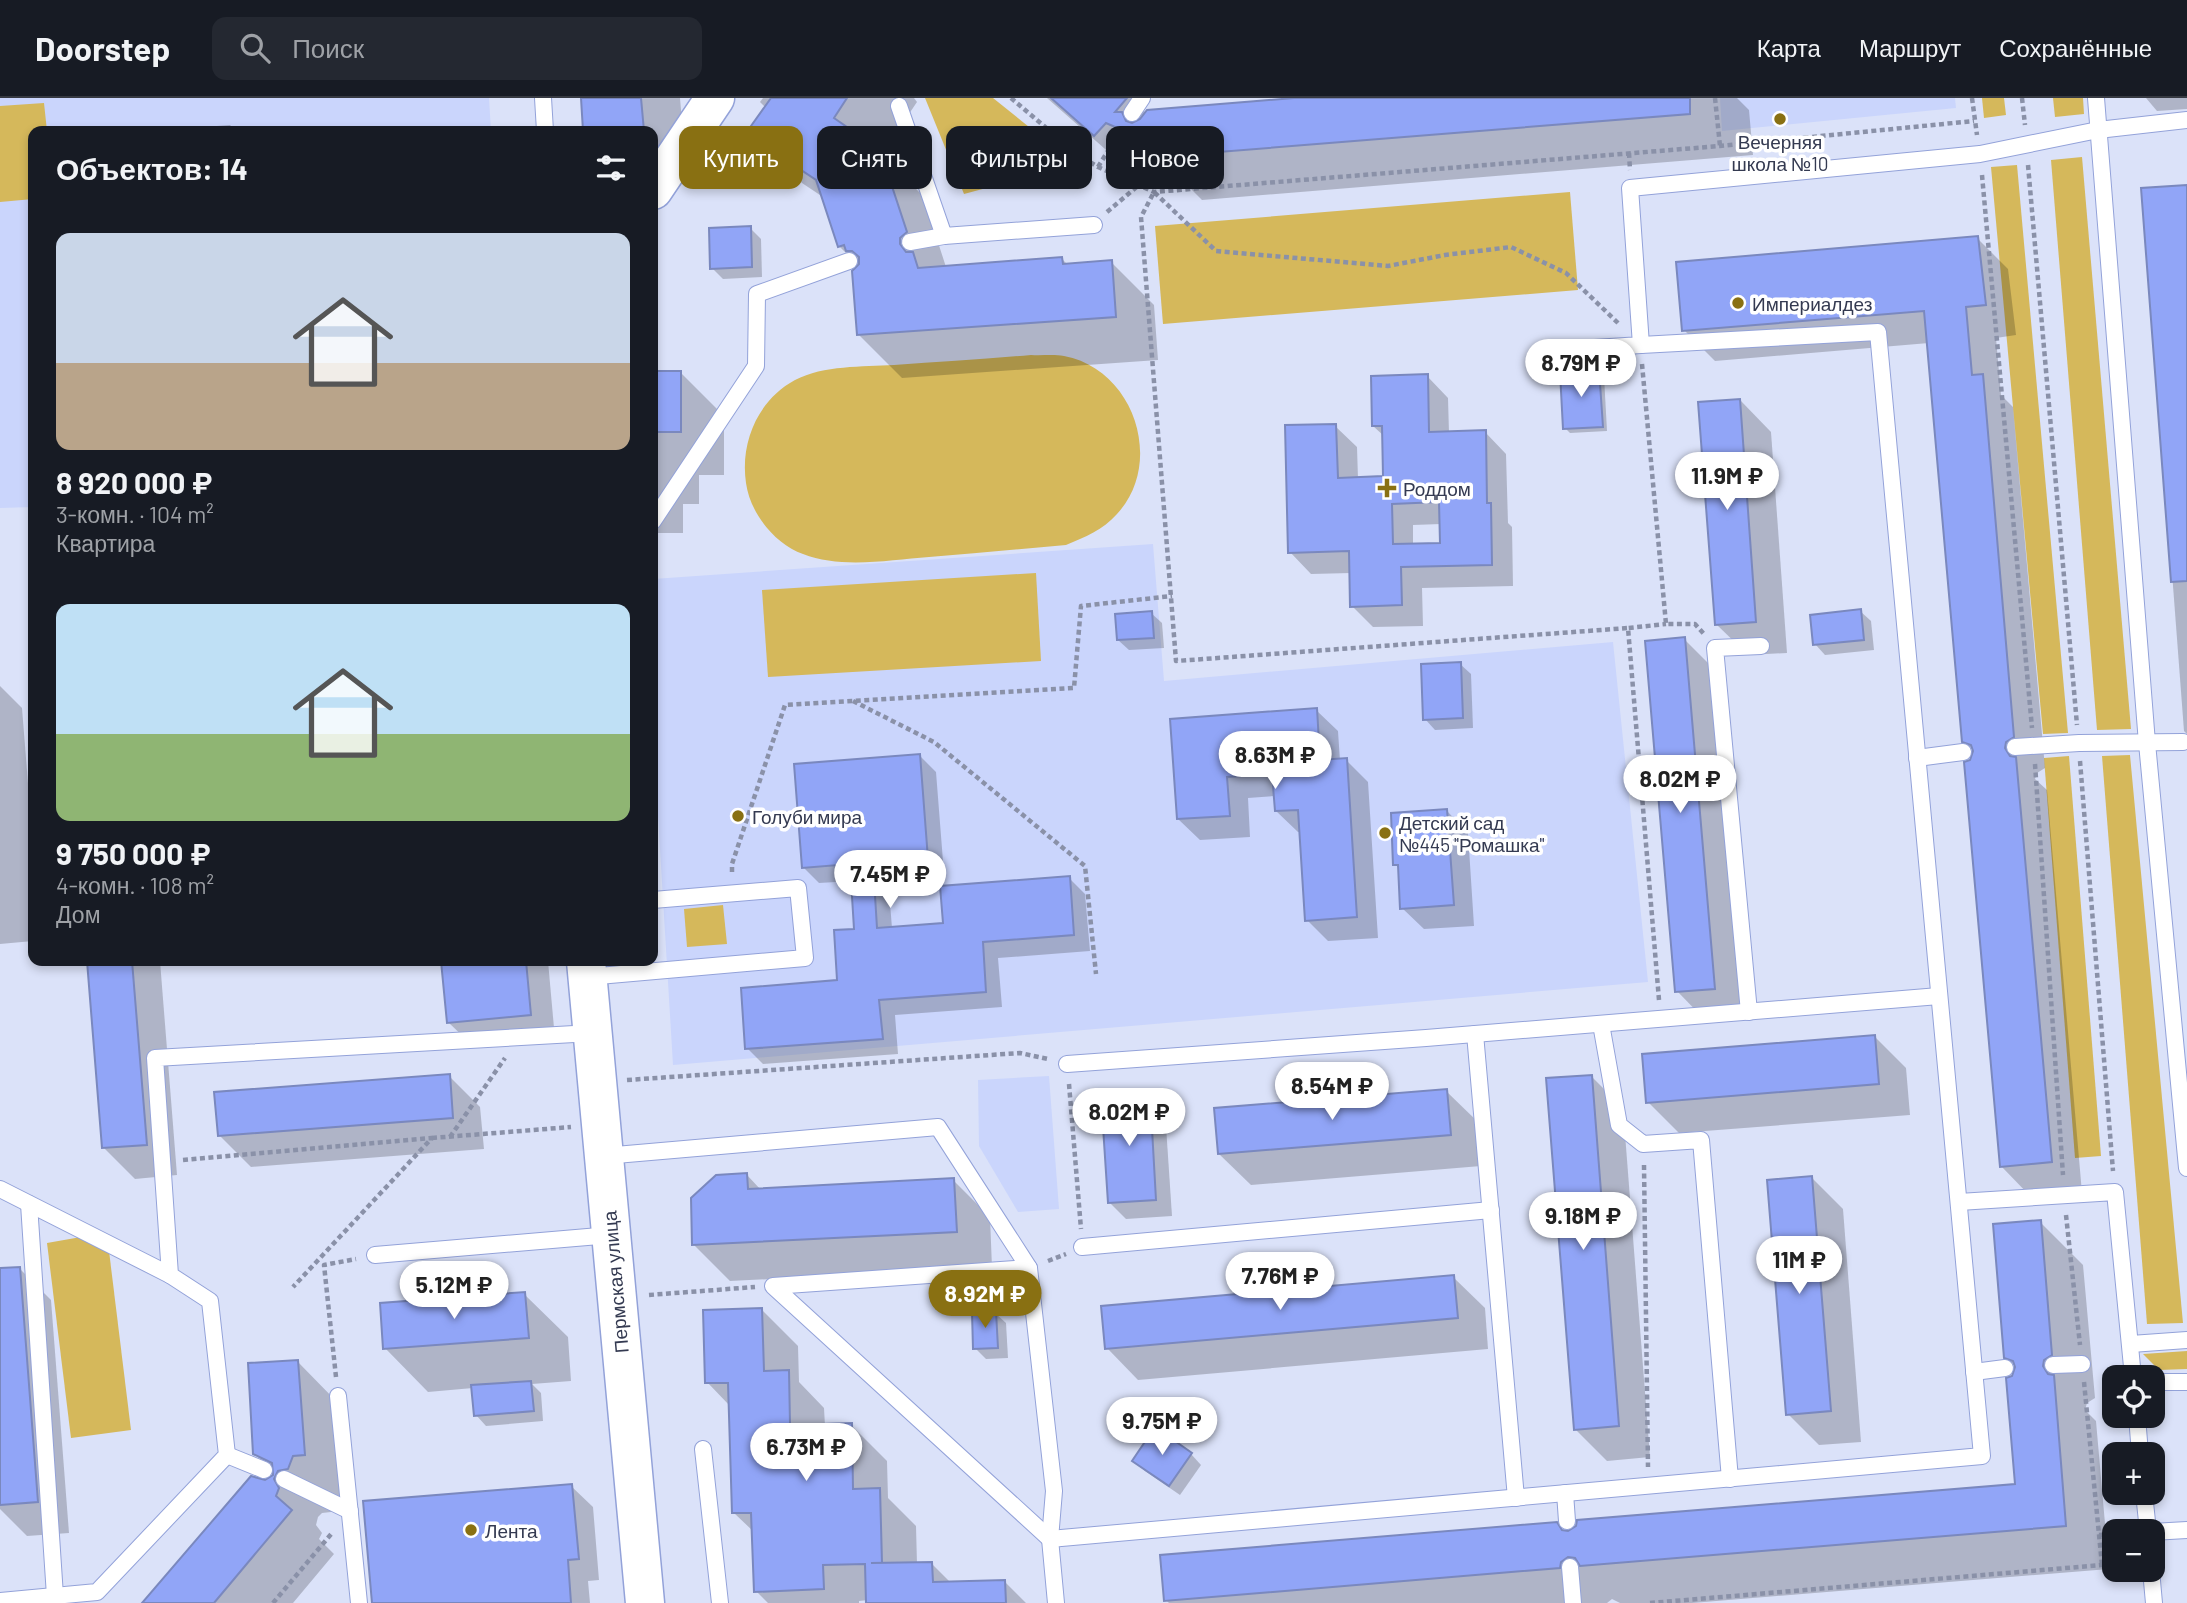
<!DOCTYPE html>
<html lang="ru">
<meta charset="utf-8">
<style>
:root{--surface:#171b24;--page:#242831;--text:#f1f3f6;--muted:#9ea1a6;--line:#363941;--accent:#897012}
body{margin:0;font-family:Barlow,sans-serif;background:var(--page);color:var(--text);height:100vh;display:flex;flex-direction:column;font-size:26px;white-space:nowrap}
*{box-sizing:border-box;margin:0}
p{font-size:23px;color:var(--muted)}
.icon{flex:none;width:38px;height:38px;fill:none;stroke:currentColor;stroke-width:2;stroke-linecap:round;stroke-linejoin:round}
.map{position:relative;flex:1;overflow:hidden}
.sheet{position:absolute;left:28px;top:28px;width:630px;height:840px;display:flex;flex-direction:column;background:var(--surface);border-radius:14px;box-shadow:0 4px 10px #0003}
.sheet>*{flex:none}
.hud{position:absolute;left:679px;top:28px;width:665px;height:63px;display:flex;gap:14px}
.fabs{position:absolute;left:2102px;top:1267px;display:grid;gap:14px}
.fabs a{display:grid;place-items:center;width:63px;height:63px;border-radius:14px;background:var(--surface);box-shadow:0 4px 10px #0003;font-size:35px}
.price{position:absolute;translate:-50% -60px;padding:0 16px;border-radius:24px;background:#fff;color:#222;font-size:23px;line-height:46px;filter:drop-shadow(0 2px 4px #0008)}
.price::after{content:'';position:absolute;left:50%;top:42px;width:21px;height:16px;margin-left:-10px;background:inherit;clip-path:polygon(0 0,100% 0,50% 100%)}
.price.active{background:var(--accent);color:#fff}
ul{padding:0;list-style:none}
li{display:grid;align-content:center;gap:14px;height:371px;padding:0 28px}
li span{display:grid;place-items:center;height:217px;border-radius:14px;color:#555}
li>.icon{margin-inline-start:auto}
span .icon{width:126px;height:126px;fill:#fffc;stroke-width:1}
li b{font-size:30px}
h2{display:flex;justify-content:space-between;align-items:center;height:84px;padding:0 28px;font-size:30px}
.pill{padding:0 24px;border-radius:14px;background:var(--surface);box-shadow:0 4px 10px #0003;font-size:24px;line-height:63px}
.pill.active{background:var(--accent);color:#fff}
header{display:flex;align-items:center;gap:42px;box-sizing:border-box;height:98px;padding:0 35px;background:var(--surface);border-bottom:2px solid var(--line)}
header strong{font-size:33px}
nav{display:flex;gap:38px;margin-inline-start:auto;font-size:24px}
.search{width:490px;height:63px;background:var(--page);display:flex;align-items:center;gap:18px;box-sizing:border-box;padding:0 24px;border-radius:14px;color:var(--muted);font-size:26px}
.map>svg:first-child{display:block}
</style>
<header>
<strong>Doorstep</strong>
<div class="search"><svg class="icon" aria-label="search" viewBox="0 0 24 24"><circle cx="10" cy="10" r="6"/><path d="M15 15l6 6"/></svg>Поиск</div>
<nav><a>Карта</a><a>Маршрут</a><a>Сохранённые</a></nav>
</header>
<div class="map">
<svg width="2187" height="1505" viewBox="0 0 2187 1505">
<rect width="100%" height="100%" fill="#dbe2f9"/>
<g fill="#cad5fc">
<path d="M0,0H489L491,33H33V409L0,410Z"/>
<path d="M1720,0H1955L1956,10L1722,33Z"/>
<path d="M1153,446L1164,583L1613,544L1648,884L673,967L653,635V481Z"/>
<path d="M1049,978L1059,1111L1018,1114L979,1048L978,982Z"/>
</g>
<g fill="#d5b85b">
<path d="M925,0H993L1075,66L964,96Z"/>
<path d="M1982,0H2004L2006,17L1984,20Z"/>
<path d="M2053,0H2083L2084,16L2055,19Z"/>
<path d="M44,5L47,33H33V101L0,104V8Z"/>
<path d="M2082,59L2131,631L2097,632L2051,62Z"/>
<path d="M2017,67L2068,635L2043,636L1991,69Z"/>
<path d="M1570,94L1578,192L1163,226L1155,128Z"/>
<path d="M1031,257C1041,258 1053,256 1064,258C1134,271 1165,364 1117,416C1103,432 1085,439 1066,447C1021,451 975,455 929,459C889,462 841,471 803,456C775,446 750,415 746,385C740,344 758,302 795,282C824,267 862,269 894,267C939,264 985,261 1031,257Z"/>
<path d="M1036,475L1041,563L768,579L762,492Z"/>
<path d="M2130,657L2183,1225L2147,1226L2102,658Z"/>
<path d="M2069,658L2101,1058L2075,1060L2044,660Z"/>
<path d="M723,807L727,846L687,849L684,811Z"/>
<path d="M81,1139L109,1153L131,1332L71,1340L47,1145Z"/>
<path d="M2187,1253V1271L2159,1272L2143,1256Z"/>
</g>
<g fill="#0003" fill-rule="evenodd">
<path d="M582,0H680L687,85L653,88V33H585Z"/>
<path d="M763,0H914L917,4L882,56L923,98L946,169L1062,161L1068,167L1111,164L1154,207L1158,262L902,280L859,237V168L839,148L823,99L802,85L759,41L762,36L753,28L766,10L760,4Z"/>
<path d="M1047,0H1131L1146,15L1315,0H1737L1749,12L1753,57L1202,102L1181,81L1150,67L1138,80Z"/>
<path d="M2146,0H2187V11L2157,13Z"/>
<path d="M230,27L236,33H149Z"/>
<path d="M2187,88V636L2184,633L2143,92Z"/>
<path d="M750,130L761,141L762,179L723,181L712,170Z"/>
<path d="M1977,140L2008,171L2016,237L1996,240L2001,297L2013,309L2045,670L2037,675L2035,681L2047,692L2082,1095L2032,1100L2001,1068L1971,663L1975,654L1964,643L1929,245L1715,263L1684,232Z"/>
<path d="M1599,273L1604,278L1607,333L1570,335L1565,330Z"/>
<path d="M653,274H680L724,318V377H699V406H683V435H653Z"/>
<path d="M1427,278L1448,300L1449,335L1485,334L1506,356L1508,425L1512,429L1513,488L1422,490L1423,528L1373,529L1352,508L1351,475L1311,476L1290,454L1335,328L1357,349L1358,381L1385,380L1384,338L1373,328ZM1441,426L1442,446L1413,447V427Z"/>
<path d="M1740,302L1771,334L1787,555L1748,557L1716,526Z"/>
<path d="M1860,513L1871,523L1874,552L1825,557L1815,546Z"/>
<path d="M1151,515L1162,525L1164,550L1129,552L1118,542Z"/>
<path d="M1684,541L1716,573L1746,922L1708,925L1677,893Z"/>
<path d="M1460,566L1471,576L1473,630L1435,632L1425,621Z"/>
<path d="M0,588L22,610L33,748V843L0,846Z"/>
<path d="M1316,612L1338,633L1340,663L1346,662L1368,684L1378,840L1328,843L1307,822L1301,734H1298L1276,713L1275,698L1248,700L1250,739L1200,742L1178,721L1172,622Z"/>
<path d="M920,658L936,674L944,776L888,780L892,830L945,826L1069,780L1085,796L1090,853L998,860L1002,909L895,917L898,956L763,966L747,950L839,884L856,832L853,783L819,785L803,769Z"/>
<path d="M1447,713L1468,735L1474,828L1424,831L1402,810L1400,771L1395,766Z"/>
<path d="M89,863H160L177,1077L135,1081L103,1049Z"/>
<path d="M443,863H548L555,941L473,948L448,924Z"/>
<path d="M1875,939L1906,970L1910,1017L1679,1035L1648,1004Z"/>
<path d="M449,978L480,1009L484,1051L251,1069L219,1037Z"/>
<path d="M1591,978L1623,1010L1650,1359L1607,1363L1575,1331Z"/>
<path d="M1446,993L1478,1024L1481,1068L1251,1087L1219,1056Z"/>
<path d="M1149,997L1165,1013L1172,1118L1126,1121L1110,1105Z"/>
<path d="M747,1077L761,1092L953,1082L990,1119L992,1170L730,1183L693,1146Z"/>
<path d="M1812,1080L1843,1111L1861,1344L1819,1347L1788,1316Z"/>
<path d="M2040,1124L2083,1167L2095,1300L2087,1305L2085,1312L2096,1323L2109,1471L1692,1505H1620L1612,1501L1607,1505H1169L1166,1502L1564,1434L2017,1388L2013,1279L2017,1270L2006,1259Z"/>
<path d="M19,1170L51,1202L69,1435L27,1438L0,1411V1172Z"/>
<path d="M1453,1179L1485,1210L1488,1251L1138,1282L1107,1250Z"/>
<path d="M524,1196L568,1239L571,1283L532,1286L541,1295L543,1323L486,1328L476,1317L473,1290L428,1294L385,1250Z"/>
<path d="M762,1212L798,1248L799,1284L824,1310L825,1328L851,1327L887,1363L888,1400L916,1428L917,1466H932L951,1485L1005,1484L1026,1505H868V1502L859,1503V1505H768L756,1493L754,1434L734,1415L730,1308L707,1284Z"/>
<path d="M995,1215L1006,1225L1008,1260L986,1261L975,1250Z"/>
<path d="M297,1263L340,1307L348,1400L336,1401L331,1414L322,1415L318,1419L316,1427L322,1435L319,1441L334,1456L293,1505H145L275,1376L255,1356Z"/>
<path d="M1191,1356L1201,1367L1180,1397L1145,1373L1134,1363Z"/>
<path d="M571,1388L593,1409L599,1482L588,1483L590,1505H374Z"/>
</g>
<g fill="#91a5f7" stroke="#7a88be" stroke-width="2" fill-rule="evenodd">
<path d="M581,0H641L644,33H583Z"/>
<path d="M771,0H847L834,20L880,52L907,134L900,140V146L906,154H913L918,170L1062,159L1063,166L1112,162L1116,219L857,237L852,173L859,166V159L852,153H846L844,147L838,149L816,82L756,42L761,35L751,28Z"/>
<path d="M1051,0H1127L1115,14H1122L1126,23L1132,25L1140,21L1147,12L1294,0H1690V16L1156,59V47L1106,25L1094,38Z"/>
<path d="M2187,87V483L2171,484L2141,90Z"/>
<path d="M751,128L752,169L710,171L709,130Z"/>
<path d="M1978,138L1986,207L1966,209L1972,277L1983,276L2014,639L2006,644L2005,650L2010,658L2016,659L2052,1064L2000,1069L1964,664L1970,662L1973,653L1971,647L1962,644L1924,213L1682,233L1676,164Z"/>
<path d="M1599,271L1603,329L1563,331L1560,274Z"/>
<rect x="653" y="273" width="28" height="61"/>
<path d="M1428,276L1429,334L1486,332L1487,405H1491L1492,467L1401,469L1402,507L1350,509L1349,453L1288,455L1285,327L1336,326L1338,380L1383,378L1382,328H1372L1371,278ZM1439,404L1440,445L1393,446L1392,406Z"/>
<path d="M1740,301L1756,524L1715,527L1698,304Z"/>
<path d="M1861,511L1864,542L1813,547L1810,517Z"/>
<path d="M1152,513L1154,540L1117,542L1115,516Z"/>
<path d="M1685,539L1715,891L1675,894L1645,543Z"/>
<path d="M1461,564L1463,620L1423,622L1421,566Z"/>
<path d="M1317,610L1320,662L1347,660L1357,819L1305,823L1298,712L1275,713L1272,676L1227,679L1230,718L1177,721L1170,621Z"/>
<path d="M920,656L928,761L873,765L877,830L943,825L940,788L1070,778L1074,837L983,844L986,894L879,902L883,941L745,951L741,890L837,882L834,832L854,831L850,766L802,770L794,666Z"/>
<path d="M1447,711L1454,807L1400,811L1398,767H1393L1391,715Z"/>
<path d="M87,863H132L147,1047L102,1050Z"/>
<path d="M441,863H526L531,917L447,925Z"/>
<path d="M1875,937L1879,986L1646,1005L1642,956Z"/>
<path d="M450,976L453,1020L218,1038L214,994Z"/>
<path d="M1592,977L1619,1328L1574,1332L1546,980Z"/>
<path d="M1447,991L1451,1037L1218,1056L1214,1010Z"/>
<path d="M1150,995L1156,1102L1108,1105L1101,998Z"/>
<path d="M747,1075L748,1091L954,1080L957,1134L692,1147L691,1100L716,1077Z"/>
<path d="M1812,1078L1831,1313L1786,1317L1767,1082Z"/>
<path d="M2041,1122L2052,1257L2044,1262L2043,1268L2048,1276L2054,1277L2066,1428L1580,1468L1575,1460L1568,1459L1561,1464L1560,1470L1164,1503L1160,1457L1557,1424L1562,1432L1568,1433L1576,1428L1577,1422L2015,1386L2006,1280L2012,1278L2015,1269L2013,1263L2004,1260L1993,1126Z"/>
<path d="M20,1169L38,1404L0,1407V1170Z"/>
<path d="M1454,1177L1458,1220L1105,1251L1101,1208Z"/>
<path d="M525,1194L529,1240L383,1251L380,1205Z"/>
<path d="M762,1210L764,1273L789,1272L790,1327L852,1325L853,1391L880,1390L882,1465H871L932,1464L933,1484L1005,1482L1006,1505H866L865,1466L823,1467L824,1491L754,1494L751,1415H732L728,1285H705L703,1212Z"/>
<path d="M996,1213L998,1250L973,1251L972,1214Z"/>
<path d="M298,1262L305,1357L293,1358L288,1371L278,1373L274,1381L279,1390L276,1398L292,1412L214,1505H142L251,1378L265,1382L273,1377L272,1365L253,1356L248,1265Z"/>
<path d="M531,1283L534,1313L474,1318L471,1287Z"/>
<path d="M1155,1329L1192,1355L1169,1388L1132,1363Z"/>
<path d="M572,1386L579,1461L568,1462L571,1505H372L363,1403Z"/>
</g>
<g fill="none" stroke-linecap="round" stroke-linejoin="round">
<defs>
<g id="lane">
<path d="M543,0L545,33"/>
<path d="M2096,0L2147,645L2187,1070"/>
<path d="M899,8L944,138L1094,127"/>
<path d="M1132,15L1142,0"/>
<path d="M910,144L944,138"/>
<path d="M1548,253L1641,247L1630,90L1980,56L2098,32L2187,22"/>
<path d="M653,423L756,268L757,196L849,163"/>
<path d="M2015,649L2079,645L2183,644"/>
<path d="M1917,660L1963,654"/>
<path d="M587,879L805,860L798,790L653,802"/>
<path d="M1749,914L1715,550L1761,548"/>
<path d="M1601,926L1619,1027L1643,1046L1701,1042L1730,1381"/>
<path d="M1475,936L1516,1400"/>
<path d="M1067,966L1426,940L1939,898"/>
<path d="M604,1058L938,1029L1029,1170L1054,1393L1050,1441L1056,1505"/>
<path d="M0,1091L170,1177"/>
<path d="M1959,1104L2115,1094L2133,1279"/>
<path d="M29,1106L55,1498"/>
<path d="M1082,1149L1491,1112"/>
<path d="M375,1157L611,1137"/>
<path d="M1029,1170L773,1188L1050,1441L1982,1358L1878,234L1641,247"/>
<path d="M2131,1246L2187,1242"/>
<path d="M2053,1267L2082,1266"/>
<path d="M1974,1274L2005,1270"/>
<path d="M2152,1284H2187"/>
<path d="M338,1298L359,1505"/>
<path d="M2137,1318L2140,1356"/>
<path d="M703,1351L720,1505"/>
<path d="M227,1357L264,1372"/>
<path d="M284,1381L350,1413"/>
<path d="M1565,1395L1567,1423"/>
<path d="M2144,1395L2148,1433"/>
<path d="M2152,1434L2187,1432"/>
<path d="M1570,1469L1573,1505"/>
<path d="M2151,1472L2154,1505"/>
<path d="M0,1503L97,1494L227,1357L210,1203L170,1177L155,960L592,935"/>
</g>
<g id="secondary">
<path d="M653,92L715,0"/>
<path d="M586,863L645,1505"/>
</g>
</defs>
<use href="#lane" stroke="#93a2d9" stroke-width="18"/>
<use href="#secondary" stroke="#93a2d9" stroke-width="41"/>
<g stroke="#8a91a8" stroke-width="4.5" stroke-dasharray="5 3.5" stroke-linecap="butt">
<path d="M1011,0L1077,56L1098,69L1154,94L1720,48L1974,23"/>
<path d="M1715,0L1720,48"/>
<path d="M1972,0L1977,37"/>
<path d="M2022,0L2025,27"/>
<path d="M1629,55L1630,72"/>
<path d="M2028,67L2077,627"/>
<path d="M1098,69L1121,32"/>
<path d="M1982,77L2032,630"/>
<path d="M1107,114L1139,87"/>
<path d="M1618,225L1566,175L1511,149L1445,157L1388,168L1216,153L1154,94L1141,119L1176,563L1628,530"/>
<path d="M1642,266L1666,526H1695L1704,536"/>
<path d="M853,603L934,644L1085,768L1096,876"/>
<path d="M2080,663L2113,1073"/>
<path d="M2035,666L2063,1077"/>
<path d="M732,774V766L785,607L1074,590L1081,508L1172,498"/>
<path d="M1659,902L1628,530L1666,526"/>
<path d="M627,982L1020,955L1048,961"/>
<path d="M1069,986L1081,1131"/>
<path d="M450,1039L505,960"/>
<path d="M432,1040L571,1029"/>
<path d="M183,1062L432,1040L293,1189"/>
<path d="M1644,1067L1648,1369"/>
<path d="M2066,1117L2080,1247"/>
<path d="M1048,1163L1066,1156"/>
<path d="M649,1197L755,1189"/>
<path d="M336,1279L324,1167L356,1161"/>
<path d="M2084,1284L2102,1467"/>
<path d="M2099,1437L2114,1436"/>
<path d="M273,1505L332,1435"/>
<path d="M1650,1505L2114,1466"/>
</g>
<use href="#lane" stroke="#fff" stroke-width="16"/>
<use href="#secondary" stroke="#fff" stroke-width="38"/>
</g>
<g fill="#897012" stroke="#fff" stroke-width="2.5">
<circle cx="1780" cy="21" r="7"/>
<circle cx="1738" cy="205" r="7"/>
<path d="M1383.5 379.5h7v7h7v7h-7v7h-7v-7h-7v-7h7z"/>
<circle cx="738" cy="718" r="7"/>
<circle cx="1385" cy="735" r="7"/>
<circle cx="471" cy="1432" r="7"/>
</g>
<g text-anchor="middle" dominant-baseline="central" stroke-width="7" stroke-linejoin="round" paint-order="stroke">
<g font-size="19" fill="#343a51" stroke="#fff" text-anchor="start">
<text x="1780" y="43" text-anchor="middle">Вечерняя<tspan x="1780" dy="22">школа №10</tspan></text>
<text x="1752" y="205">Империалдез</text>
<text x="1403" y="390">Роддом</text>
<text x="752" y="718">Голуби мира</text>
<text x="1399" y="724">Детский сад<tspan x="1399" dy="22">№445 "Ромашка"</tspan></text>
<text x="485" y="1432">Лента</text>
</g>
<g font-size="19" fill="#343a51" stroke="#fff">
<text transform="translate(615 1184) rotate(-95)">Пермская улица</text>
</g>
</g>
</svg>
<div class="fabs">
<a><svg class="icon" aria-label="locate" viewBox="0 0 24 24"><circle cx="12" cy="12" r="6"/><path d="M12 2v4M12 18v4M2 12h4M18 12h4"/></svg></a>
<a>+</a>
<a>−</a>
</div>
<b class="price" style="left:1581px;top:301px">8.79M ₽</b>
<b class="price" style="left:1727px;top:414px">11.9M ₽</b>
<b class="price" style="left:1275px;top:693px">8.63M ₽</b>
<b class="price" style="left:1680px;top:717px">8.02M ₽</b>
<b class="price" style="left:890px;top:812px">7.45M ₽</b>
<b class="price" style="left:1332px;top:1024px">8.54M ₽</b>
<b class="price" style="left:1129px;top:1050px">8.02M ₽</b>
<b class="price" style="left:1583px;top:1154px">9.18M ₽</b>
<b class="price" style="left:1799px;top:1198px">11M ₽</b>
<b class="price" style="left:1280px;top:1214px">7.76M ₽</b>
<b class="price" style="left:454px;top:1223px">5.12M ₽</b>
<b class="price active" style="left:985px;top:1232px">8.92M ₽</b>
<b class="price" style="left:1162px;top:1359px">9.75M ₽</b>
<b class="price" style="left:806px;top:1385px">6.73M ₽</b>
<div class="hud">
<a class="pill active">Купить</a>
<a class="pill">Снять</a>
<a class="pill">Фильтры</a>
<a class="pill">Новое</a>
</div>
<section class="sheet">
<h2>Объектов: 14<svg class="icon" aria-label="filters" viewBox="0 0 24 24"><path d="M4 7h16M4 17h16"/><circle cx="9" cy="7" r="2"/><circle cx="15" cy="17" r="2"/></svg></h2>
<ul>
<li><span style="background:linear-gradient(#c9d6e8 60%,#b9a48a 0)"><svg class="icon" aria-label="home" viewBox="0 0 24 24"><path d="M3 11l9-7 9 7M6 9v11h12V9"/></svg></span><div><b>8 920 000 ₽</b><p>3-комн. · 104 m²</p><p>Квартира</p></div></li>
<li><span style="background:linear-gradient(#bfe0f5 60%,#8fb573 0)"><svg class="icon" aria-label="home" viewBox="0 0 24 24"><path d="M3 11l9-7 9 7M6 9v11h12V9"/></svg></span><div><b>9 750 000 ₽</b><p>4-комн. · 108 m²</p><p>Дом</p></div></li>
</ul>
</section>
</div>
